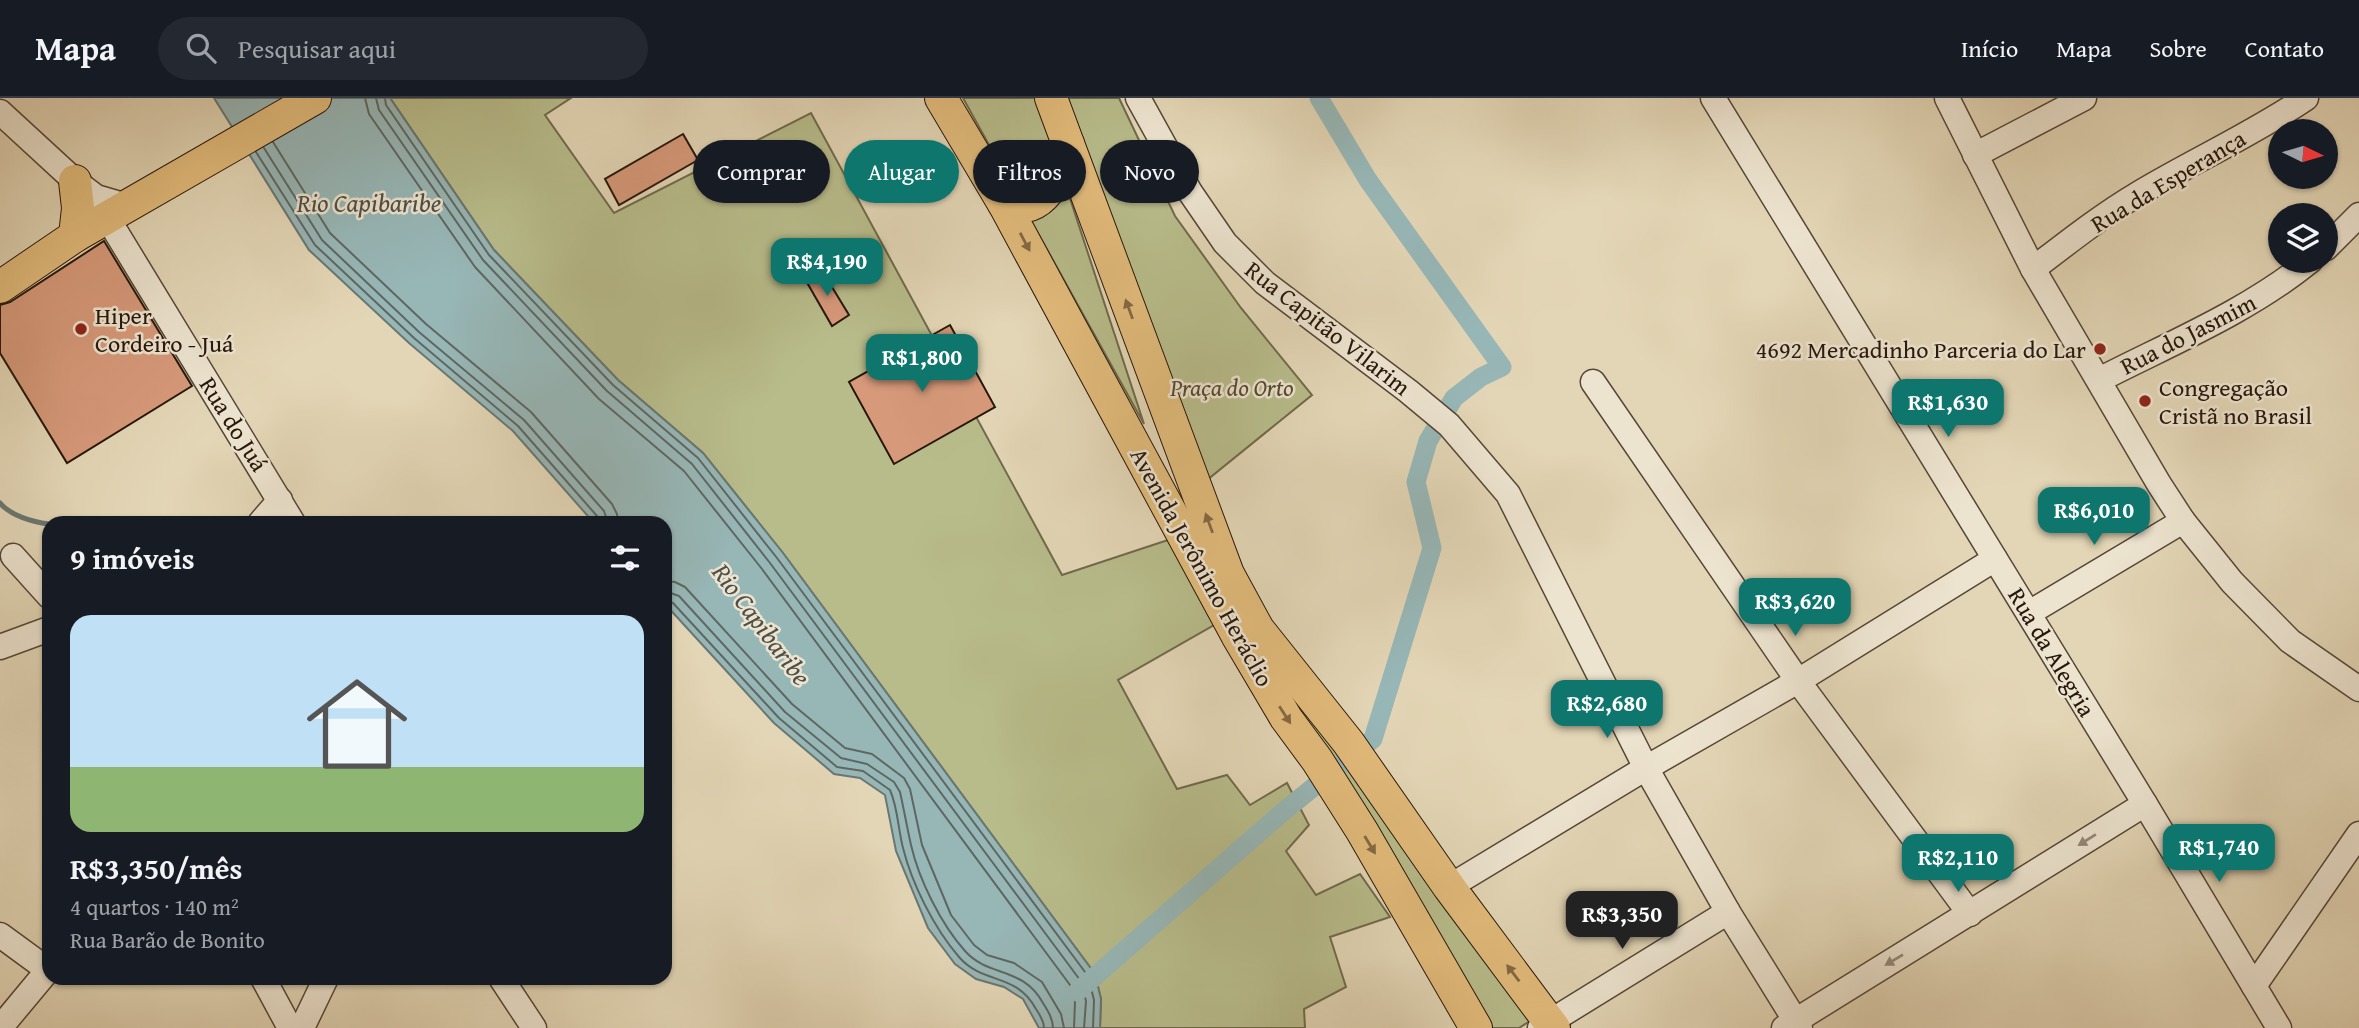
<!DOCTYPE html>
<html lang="pt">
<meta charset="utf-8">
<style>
:root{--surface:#171b24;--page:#242831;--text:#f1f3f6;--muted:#9ea1a6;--line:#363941;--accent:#0f766e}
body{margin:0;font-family:"Gentium Book Plus",serif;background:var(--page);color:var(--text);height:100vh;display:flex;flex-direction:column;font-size:26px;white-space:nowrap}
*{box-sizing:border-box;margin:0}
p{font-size:23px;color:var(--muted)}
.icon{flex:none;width:38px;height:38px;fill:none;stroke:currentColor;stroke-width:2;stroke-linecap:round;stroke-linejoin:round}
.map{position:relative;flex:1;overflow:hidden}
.sheet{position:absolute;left:42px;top:418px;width:630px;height:469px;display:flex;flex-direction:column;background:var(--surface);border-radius:21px;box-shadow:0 2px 5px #0004}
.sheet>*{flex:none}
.banner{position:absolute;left:693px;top:42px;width:665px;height:63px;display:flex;gap:14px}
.needle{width:46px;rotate:95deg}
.controls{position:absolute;left:2268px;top:21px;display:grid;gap:14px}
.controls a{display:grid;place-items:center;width:70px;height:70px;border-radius:50%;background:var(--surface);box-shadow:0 2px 5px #0004;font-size:35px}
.price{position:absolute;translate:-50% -60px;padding:0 16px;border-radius:14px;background:var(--accent);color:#fff;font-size:23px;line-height:46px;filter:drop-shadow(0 2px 4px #0008)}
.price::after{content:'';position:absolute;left:50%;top:42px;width:21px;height:16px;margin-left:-10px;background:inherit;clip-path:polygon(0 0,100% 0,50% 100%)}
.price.current{background:#222;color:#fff}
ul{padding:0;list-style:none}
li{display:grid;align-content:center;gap:14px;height:371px;padding:0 28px}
li span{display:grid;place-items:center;height:217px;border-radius:21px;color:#555}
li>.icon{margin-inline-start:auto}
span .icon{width:126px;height:126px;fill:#fffc;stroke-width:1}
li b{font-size:30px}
h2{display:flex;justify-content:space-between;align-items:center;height:84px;padding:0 28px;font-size:30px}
.pill{padding:0 24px;border-radius:32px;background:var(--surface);box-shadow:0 2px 5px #0004;font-size:24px;line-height:63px}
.pill.current{background:var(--accent);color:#fff}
header{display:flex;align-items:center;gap:42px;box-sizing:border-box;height:98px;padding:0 35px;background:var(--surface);border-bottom:2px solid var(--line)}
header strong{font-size:33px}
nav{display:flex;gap:38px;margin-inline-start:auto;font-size:24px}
.search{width:490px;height:63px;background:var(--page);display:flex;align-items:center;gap:18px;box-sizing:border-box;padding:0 24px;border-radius:38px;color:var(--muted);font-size:26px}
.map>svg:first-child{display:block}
</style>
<header>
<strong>Mapa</strong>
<div class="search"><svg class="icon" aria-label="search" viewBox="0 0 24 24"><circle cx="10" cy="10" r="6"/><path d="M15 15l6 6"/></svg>Pesquisar aqui</div>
<nav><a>Início</a><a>Mapa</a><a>Sobre</a><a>Contato</a></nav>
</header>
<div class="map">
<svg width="2359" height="930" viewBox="0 0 2359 930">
<rect width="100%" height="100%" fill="#e3d6b6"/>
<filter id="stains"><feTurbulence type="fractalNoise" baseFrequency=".00286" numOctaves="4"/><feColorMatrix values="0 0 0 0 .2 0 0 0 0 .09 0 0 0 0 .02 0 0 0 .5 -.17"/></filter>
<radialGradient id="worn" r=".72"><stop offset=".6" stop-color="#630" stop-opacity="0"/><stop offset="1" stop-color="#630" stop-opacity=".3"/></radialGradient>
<g fill="#b8bc8b" stroke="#6f6a4c" stroke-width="2">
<path d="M390,0H571L545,17L614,115L811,15L1062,477L1171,441L1214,527L1118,582L1177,691L1227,677L1250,707L1287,685L1309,727L1286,753L1316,797L1360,776L1390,819L1330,839L1346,889L1304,911L1305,930H1100L1101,901L1095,876L783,455L703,355L618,282L494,152Z"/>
<path d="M963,0H1037L1144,326Z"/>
<path d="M1064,0H1119L1175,118L1241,210L1312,297L1207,382Z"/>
<path d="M1284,591L1306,608L1530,923L1519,930H1492Z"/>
</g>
<path fill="#97b7b7" stroke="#6a7773" stroke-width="2" d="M214,0H390L494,152L618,282L703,355L783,455L1095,876L1101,901L1100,930H1039L1023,901L1004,889L976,881L955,866L928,830L896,753L885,697L860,680L834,676L774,625L665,506V425H594L513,333L409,245L309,152Z"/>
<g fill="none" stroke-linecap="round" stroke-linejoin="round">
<g stroke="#5e6762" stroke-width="2">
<path d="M365,0L369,16L475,169L599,301L684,373L762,471L1070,887L1075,904L1074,930"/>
<path d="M376,0L379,12L483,162L607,293L692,366L770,465L1080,882L1086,903L1084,930"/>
<path d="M385,0L386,7L489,157L613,287L698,360L777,460L1088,878L1094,902L1093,930"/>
<path d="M273,44L330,135L426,226L531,314L612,406L617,416L618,425"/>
<path d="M264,50L322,142L419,234L524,322L604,413L608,425"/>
<path d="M256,54L315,147L414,240L518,328L597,418L599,425"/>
<path d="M665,483L675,484L685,489L792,606L845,650L872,656L904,680L910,691L922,747L951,817L974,847L987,857L1014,865L1042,884L1061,916L1064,930"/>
<path d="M665,493L679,498L785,614L841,660L867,666L894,684L900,694C904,712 907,729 911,747C919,782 941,826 965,853C989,880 1023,868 1043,905C1048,913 1053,921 1053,930"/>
<path d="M665,502L673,505L779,620L837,669L863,673L890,692C898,710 898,731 903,750C912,786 934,830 959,859C983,887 1016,874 1036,911C1040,917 1044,923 1044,930"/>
</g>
<path stroke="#6a7773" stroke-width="5" d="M0,405C11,418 33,424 49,426"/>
<path stroke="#97b7b7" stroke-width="19" d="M1077,894L1284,713L1373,641L1432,450L1416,384L1428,343L1454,300L1481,279L1502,269L1368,82L1319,0"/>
</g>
<g fill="#d6997a" stroke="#26170c" stroke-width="2">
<path d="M683,36L698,62L619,107L605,81Z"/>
<path d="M104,143L192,288L67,365L0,255V207L10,204Z"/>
<path d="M821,171L849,217L832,228L805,181Z"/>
<path d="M950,227L995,309L894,366L849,284Z"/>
</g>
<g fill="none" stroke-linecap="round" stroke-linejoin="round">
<defs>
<g id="minor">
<path d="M1138,0L1190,94L1225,145L1265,185L1408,293L1449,327L1508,396L1646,670L1728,814L1800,930"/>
<path d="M1713,0L2145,706L2279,930"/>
<path d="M1947,0L2033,171L2159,386L2183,423L2232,484L2290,543L2359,591"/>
<path d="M0,14L75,83L96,99L130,109"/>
<path d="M1975,57L2084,0"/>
<path d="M108,121L293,425"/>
<path d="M2326,150L2359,117"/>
<path d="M2033,171C2067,145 2101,118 2138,96C2193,63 2253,36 2306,0"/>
<path d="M2099,282C2171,245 2247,214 2310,163"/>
<path d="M1593,284L1798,583L1970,816"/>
<path d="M260,425L280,402"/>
<path d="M13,458L49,498"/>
<path d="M2029,515L2183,423"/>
<path d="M0,549L49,531"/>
<path d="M1449,789L1646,670L1798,583L1995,461"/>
<path d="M0,837L48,872"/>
<path d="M263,880L290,930"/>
<path d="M501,880L534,930"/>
<path d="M2254,888L2359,736"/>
<path d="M0,930L49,871"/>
<path d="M302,930L326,880"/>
<path d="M1540,930L1728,814"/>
<path d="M1784,930L2145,706"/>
</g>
<g id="major">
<path d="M941,0L1004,106L1237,537L1286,620L1317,662L1362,733L1476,930"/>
<path d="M1051,0L1228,476L1258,531L1348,644L1449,789L1554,930"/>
<path d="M1004,106C1045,120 1059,77 1068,46"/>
<path d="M75,138L78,110L75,83"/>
<path d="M0,189L75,138L315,0"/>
</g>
</defs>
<use href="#minor" stroke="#554736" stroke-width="27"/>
<use href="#major" stroke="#26170c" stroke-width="34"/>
<use href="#minor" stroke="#ede4d0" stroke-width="24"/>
<use href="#major" stroke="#e2bb7b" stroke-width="32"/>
</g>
<defs><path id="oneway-solid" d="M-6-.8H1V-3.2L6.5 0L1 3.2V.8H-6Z" transform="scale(1.75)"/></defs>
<g fill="#846944">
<use href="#oneway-solid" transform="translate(1025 144) rotate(62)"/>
<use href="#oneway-solid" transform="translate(1129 211) rotate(-110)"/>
<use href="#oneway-solid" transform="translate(1209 425) rotate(-110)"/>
<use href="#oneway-solid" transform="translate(1285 617) rotate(57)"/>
<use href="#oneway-solid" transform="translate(1370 747) rotate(59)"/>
<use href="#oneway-solid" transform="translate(1513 875) rotate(-127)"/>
</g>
<g fill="#938878">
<use href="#oneway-solid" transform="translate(2087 742) rotate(148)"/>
<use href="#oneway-solid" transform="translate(1894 862) rotate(149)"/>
</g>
<g fill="#8f2418" stroke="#ede4d0" stroke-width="2.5">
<circle cx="81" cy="231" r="7"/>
<circle cx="2100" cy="251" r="7"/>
<circle cx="2145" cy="303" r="7"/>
</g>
<g text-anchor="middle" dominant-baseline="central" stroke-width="5" stroke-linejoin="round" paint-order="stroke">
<g font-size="24" fill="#26170c" stroke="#ede4d0">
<text transform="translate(2168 83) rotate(-31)">Rua da Esperança</text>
<text transform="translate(1328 230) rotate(38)">Rua Capitão Vilarim</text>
<text transform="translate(2188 236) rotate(-27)">Rua do Jasmim</text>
<text transform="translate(234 326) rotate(58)">Rua do Juá</text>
<text transform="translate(1202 469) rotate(61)">Avenida Jerônimo Heráclio</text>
<text transform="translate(2052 554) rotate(59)">Rua da Alegria</text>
</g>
<g font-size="24" fill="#26170c" stroke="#ede4d0" text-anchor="start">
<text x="95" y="217">Hiper<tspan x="95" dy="28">Cordeiro - Juá</tspan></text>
<text x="2086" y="251" text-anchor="end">4692 Mercadinho Parceria do Lar</text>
<text x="2159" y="289">Congregação<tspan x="2159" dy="28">Cristã no Brasil</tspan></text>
</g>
<g font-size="24" font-style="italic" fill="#524932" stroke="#ede4d0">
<text x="1232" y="289">Praça do Orto</text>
</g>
<g font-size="26" font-style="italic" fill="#4e4f48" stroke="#ede4d0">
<text x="369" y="104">Rio Capibaribe</text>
<text transform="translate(762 526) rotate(53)">Rio Capibaribe</text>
</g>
</g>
<rect width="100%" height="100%" filter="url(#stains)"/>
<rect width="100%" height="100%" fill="url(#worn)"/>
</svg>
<div class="controls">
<a><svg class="needle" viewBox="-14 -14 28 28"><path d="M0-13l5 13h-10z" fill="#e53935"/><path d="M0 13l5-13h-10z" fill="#9ea1a6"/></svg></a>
<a><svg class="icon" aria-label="layers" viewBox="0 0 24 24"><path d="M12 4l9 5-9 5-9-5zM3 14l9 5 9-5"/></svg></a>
</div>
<b class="price" style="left:827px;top:200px">R$4,190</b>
<b class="price" style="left:922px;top:296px">R$1,800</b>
<b class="price" style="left:1948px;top:341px">R$1,630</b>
<b class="price" style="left:2094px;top:449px">R$6,010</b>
<b class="price" style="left:1795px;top:540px">R$3,620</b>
<b class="price" style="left:1607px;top:642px">R$2,680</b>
<b class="price" style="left:2219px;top:786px">R$1,740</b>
<b class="price" style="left:1958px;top:796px">R$2,110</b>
<b class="price current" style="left:1622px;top:853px">R$3,350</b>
<div class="banner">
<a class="pill">Comprar</a>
<a class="pill current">Alugar</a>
<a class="pill">Filtros</a>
<a class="pill">Novo</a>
</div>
<section class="sheet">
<h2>9 imóveis<svg class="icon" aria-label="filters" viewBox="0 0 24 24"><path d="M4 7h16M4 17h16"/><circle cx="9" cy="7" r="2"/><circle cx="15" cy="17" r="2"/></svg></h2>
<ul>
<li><span style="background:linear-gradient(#bfe0f5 70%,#8fb573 0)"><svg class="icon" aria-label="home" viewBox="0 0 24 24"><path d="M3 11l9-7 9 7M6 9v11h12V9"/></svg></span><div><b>R$3,350/mês</b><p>4 quartos · 140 m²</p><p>Rua Barão de Bonito</p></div></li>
</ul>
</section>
</div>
